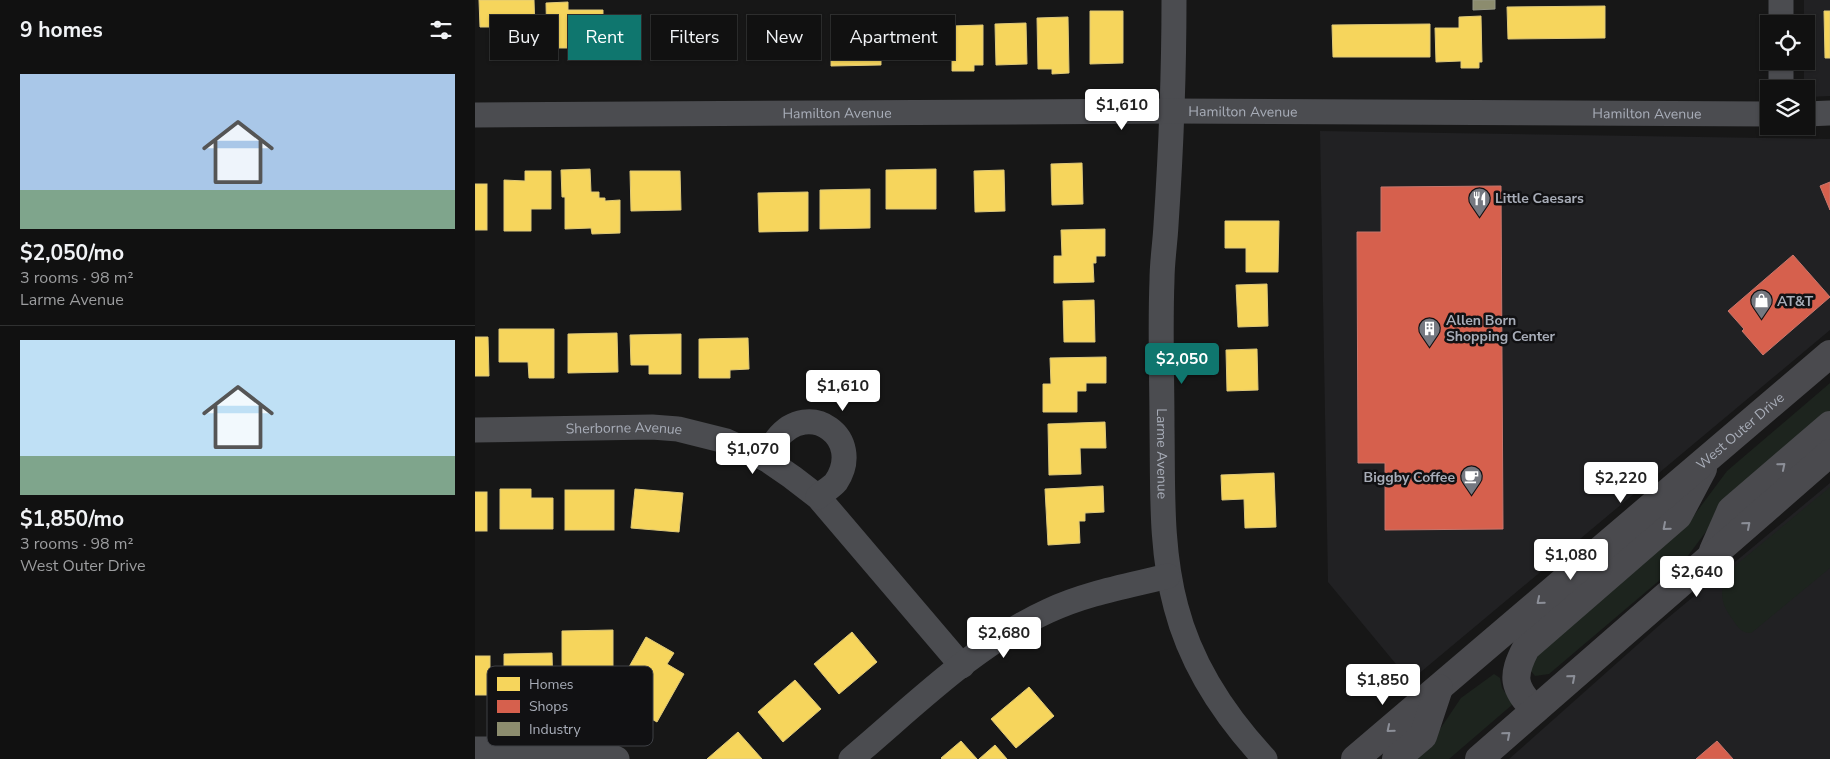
<!DOCTYPE html>
<meta charset="utf-8">
<style>
:root{--surface:#111;--page:#1e1f1f;--text:#f1f3f6;--muted:#9c9d9f;--line:#303131;--accent:#0f766e}
body{margin:0;font-family:"Nunito Sans",sans-serif;background:var(--page);color:var(--text);height:100vh;display:flex;flex-direction:column;font-size:19px;white-space:nowrap}
*{box-sizing:border-box;margin:0}
p{font-size:16px;color:var(--muted)}
.icon{flex:none;width:28px;height:28px;fill:none;stroke:currentColor;stroke-width:2;stroke-linecap:round;stroke-linejoin:round}
.map{position:relative;flex:1;overflow:hidden}
.panel{display:flex;flex-direction:column;background:var(--surface);width:475px}
.panel>*{flex:none}
.guide{position:absolute;left:15px;top:15px;width:475px;height:45px;display:flex;gap:10px}
.controls{position:absolute;left:1285px;top:15px;display:grid;gap:10px}
.controls a{display:grid;place-items:center;width:55px;height:55px;border-radius:0px;background:var(--surface);box-shadow:0 1px 4px #0004,0 0 0 1px var(--line);font-size:25px}
.price{position:absolute;translate:-50% -42px;padding:0 11px;border-radius:5px;background:#fff;color:#222;font-size:16px;line-height:32px;filter:drop-shadow(0 1px 2px #0008)}
.price::after{content:'';position:absolute;left:50%;top:30px;width:15px;height:11px;margin-left:-8px;background:inherit;clip-path:polygon(0 0,100% 0,50% 100%)}
.price.active{background:var(--accent);color:#fff}
ul{padding:0;list-style:none}
li{display:grid;align-content:center;gap:10px;height:265px;padding:0 20px}
li+li{border-top:1px solid var(--line)}
li span{display:grid;place-items:center;height:155px;border-radius:0px;color:#555}
li>.icon{margin-inline-start:auto}
span .icon{width:90px;height:90px;fill:#fffc;stroke-width:1}
li b{font-size:21px}
h2{display:flex;justify-content:space-between;align-items:center;height:60px;padding:0 20px;font-size:21px}
.pill{padding:0 18px;border-radius:0px;background:var(--surface);box-shadow:0 1px 4px #0004,0 0 0 1px var(--line);font-size:18px;line-height:45px}
.pill.active{background:var(--accent);color:#fff}
main{display:flex;flex:1;min-height:0}
.map>svg:first-child{display:block}
</style>
<main>
<section class="panel">
<h2>9 homes<svg class="icon" aria-label="filters" viewBox="0 0 24 24"><path d="M4 7h16M4 17h16"/><circle cx="9" cy="7" r="2"/><circle cx="15" cy="17" r="2"/></svg></h2>
<ul>
<li><span style="background:linear-gradient(#a9c7e8 75%,#7fa58c 0)"><svg class="icon" aria-label="home" viewBox="0 0 24 24"><path d="M3 11l9-7 9 7M6 9v11h12V9"/></svg></span><div><b>$2,050/mo</b><p>3 rooms · 98 m²</p><p>Larme Avenue</p></div></li>
<li><span style="background:linear-gradient(#bfe0f5 75%,#7fa58c 0)"><svg class="icon" aria-label="home" viewBox="0 0 24 24"><path d="M3 11l9-7 9 7M6 9v11h12V9"/></svg></span><div><b>$1,850/mo</b><p>3 rooms · 98 m²</p><p>West Outer Drive</p></div></li>
</ul>
</section>
<div class="map">
<svg width="1355" height="759" viewBox="0 0 1355 759">
<rect width="100%" height="100%" fill="#171717"/>
<g fill="#212123">
<path d="M1329,0H1355V96L1331,97V89H1329V61H1331V24H1329Z"/>
<path d="M845,131L1355,139V330L935,681L853,582Z"/>
<path d="M1355,483V759H1034L1188,622Z"/>
</g>
<g fill="#1d241e">
<path d="M1355,383V417L1248,509L1212,557L1074,674L1060,676L1056,671L1058,654L1217,518L1252,471Z"/>
<path d="M1355,487V568L1280,630L1276,633C1266,633 1263,627 1258,620C1241,597 1245,585 1262,564Z"/>
<path d="M1019,674L1025,678L1027,688L1038,704L974,759H935L959,738L986,698Z"/>
</g>
<g fill="#f6d55c" stroke="#dfc978">
<path d="M4,0H59L60,31H62L63,57L34,58L33,35H26V30H19V27H5Z"/>
<path d="M93,2V10H128V57L97,58V48H72L71,3Z"/>
<path d="M1130,6V38L1033,39L1032,7Z"/>
<path d="M615,11H648V63L615,64Z"/>
<path d="M1349,11H1355V58H1350Z"/>
<path d="M1006,16L1007,62H1004V68H986V61L961,62L960,28H984V17Z"/>
<path d="M593,17L594,73L577,74V69H563L562,18Z"/>
<path d="M551,23L552,64L521,65L520,24Z"/>
<path d="M955,24V57H858L857,25Z"/>
<path d="M508,25V65H499V71H477V26Z"/>
<path d="M406,26V65L356,66V27Z"/>
<path d="M607,163L608,204L577,205L576,164Z"/>
<path d="M115,169L116,192H124V198H130V201L145,200V233L117,234L116,228L90,229V197H87L86,170Z"/>
<path d="M461,169V209H411V170Z"/>
<path d="M529,170L530,211L500,212L499,171Z"/>
<path d="M50,171H76V209H56V231H29V180L50,181Z"/>
<path d="M155,171H205L206,210L156,211Z"/>
<rect x="0" y="184" width="12" height="46"/>
<path d="M395,189V228L345,229V190Z"/>
<path d="M333,192V231L284,232L283,193Z"/>
<path d="M750,221H804L803,272H771V248H750Z"/>
<path d="M630,229V256H621V263H618L619,282L579,283V256H587L586,230Z"/>
<path d="M792,284L793,326L763,327L761,285Z"/>
<path d="M619,300L620,342H589L588,301Z"/>
<path d="M24,329H79V378H54L53,362H24Z"/>
<path d="M142,333L143,372L93,373V334Z"/>
<path d="M206,334V374H174V365H156L155,335Z"/>
<path d="M0,337H13L14,376H0Z"/>
<path d="M273,338L274,369L255,370V378H224V339Z"/>
<path d="M782,349L783,390L752,391L751,350Z"/>
<path d="M631,357V383H611V391H602V412H568V384H576L575,358Z"/>
<path d="M630,422L631,448H605L606,474L574,475L573,424Z"/>
<path d="M799,473L801,527L770,528L769,499L747,500L746,475Z"/>
<path d="M628,486L629,512L610,513V521H604L605,543L573,545L570,489Z"/>
<path d="M25,489H56V498H78V529H25Z"/>
<path d="M160,489L208,493L204,532L156,528Z"/>
<rect x="90" y="490" width="49" height="40"/>
<rect x="0" y="492" width="12" height="39"/>
<path d="M138,630V671H113V693H87V631Z"/>
<path d="M377,632L402,662L364,694L339,664Z"/>
<path d="M171,637L199,653L192,664L209,674L182,722L160,710L168,697L164,694V692L146,681Z"/>
<path d="M77,653L78,692L29,693V654Z"/>
<rect x="0" y="656" width="15" height="39"/>
<path d="M320,680L346,709L308,742L283,712Z"/>
<path d="M554,687L579,716L541,748L516,719Z"/>
<path d="M263,732L287,759H232Z"/>
<path d="M486,741L502,759H467L466,758Z"/>
<path d="M520,745L532,759H504Z"/>
</g>
<g fill="#d6604d" stroke="#c8776d">
<path d="M1355,182V210L1345,186Z"/>
<path d="M1026,186L1028,529L910,530V463H883L882,232H906V187Z"/>
<path d="M1318,255L1355,297L1288,355L1267,331L1269,329L1253,311Z"/>
<path d="M1242,741L1258,759H1221Z"/>
</g>
<path fill="#8c8c6e" stroke="#949684" d="M998,0H1020V9L998,10Z"/>
<g fill="none" stroke-linecap="round" stroke-linejoin="round">
<g stroke="#4b4c50" stroke-width="25">
<path id="s1" d="M699,0C699,75 696,150 691,225C690,244 687,262 687,280C685,329 687,378 687,427C688,487 685,548 701,607C716,665 750,716 790,759"/>
<path d="M1306,0V24"/>
<path d="M1306,61V89"/>
<path d="M1331,114L1355,113"/>
<path id="s2" d="M0,115L697,111L1294,114"/>
<path id="s3" d="M0,430L177,427L203,429L251,441L291,459L317,477L343,497L487,666"/>
<path d="M291,459C294,453 297,445 302,439C334,398 390,438 361,482C357,487 348,492 343,497"/>
<path d="M0,749H111L128,752L142,759"/>
<path d="M376,759C438,707 499,645 573,611C611,593 653,586 693,576"/>
</g>
<g stroke="#4a4a4e" stroke-width="28">
<path d="M1238,551L1256,510L1355,425"/>
<path d="M1060,710C1038,687 1036,677 1051,648L1203,516L1228,469"/>
<path id="s4" d="M880,759L1355,354"/>
<path d="M921,759L948,736L964,688"/>
<path d="M1004,759L1355,453"/>
</g>
</g>
<defs><path id="oneway-chevron" d="M-2-3.5L2.5 0L-2 3.5" fill="none" stroke-width="1.6" stroke-linecap="round" stroke-linejoin="round" transform="scale(1.25)"/></defs>
<g stroke="#8c8f98">
<use href="#oneway-chevron" transform="translate(1307 466) rotate(-40)"/>
<use href="#oneway-chevron" transform="translate(1272 525) rotate(-41)"/>
<use href="#oneway-chevron" transform="translate(1191 527) rotate(139)"/>
<use href="#oneway-chevron" transform="translate(1065 601) rotate(140)"/>
<use href="#oneway-chevron" transform="translate(1097 678) rotate(-41)"/>
<use href="#oneway-chevron" transform="translate(915 729) rotate(140)"/>
<use href="#oneway-chevron" transform="translate(1032 735) rotate(-41)"/>
</g>
<defs>
<symbol id="restaurant-pin" viewBox="-11 -11 22 30"><path d="M0 17L-7.5 6A9.5 9.5 0 1 1 7.5 6Z" fill="#757880" stroke="#111113"/><path d="M-5-6h1v4h1v-4h1v4h1v-4h1v5L-1.5 .5V6h-2V.5L-5-1ZM5-6V6H3V1.5H1.5Q1.5-4 5-6Z" fill="#fff"/></symbol>
<symbol id="shop-pin" viewBox="-11 -11 22 30"><path d="M0 17L-7.5 6A9.5 9.5 0 1 1 7.5 6Z" fill="#757880" stroke="#111113"/><path d="M-5-2.5h2.3a2.7 3.5 0 0 1 5.4 0H5L5.5 6h-11ZM-1.5-2.5h3a1.5 2.3 0 0 0-3 0Z" fill="#fff"/></symbol>
<symbol id="building-pin" viewBox="-11 -11 22 30"><path d="M0 17L-7.5 6A9.5 9.5 0 1 1 7.5 6Z" fill="#757880" stroke="#111113"/><path d="M-4-6H4V6H1V3H-1V6H-4ZM-2.5-4.3h1.7v1.8h-1.7ZM.8-4.3h1.7v1.8H.8ZM-2.5-1h1.7V.8h-1.7ZM.8-1h1.7V.8H.8Z" fill="#fff"/></symbol>
<symbol id="cafe-pin" viewBox="-11 -11 22 30"><path d="M0 17L-7.5 6A9.5 9.5 0 1 1 7.5 6Z" fill="#757880" stroke="#111113"/><path d="M-5.5-4.5H6V0H3Q3 3.5 0 3.5H-2.5Q-5.5 3.5-5.5 0ZM3-3.2v2h1.7v-2ZM-6 4.5H4V6H-6Z" fill="#fff"/></symbol>
</defs>
<g fill-rule="evenodd">
<use href="#restaurant-pin" x="992" y="186" width="25" height="34"/>
<use href="#shop-pin" x="1274" y="288" width="25" height="34"/>
<use href="#building-pin" x="942" y="316" width="25" height="34"/>
<use href="#cafe-pin" x="984" y="464" width="25" height="34"/>
</g>
<g text-anchor="middle" dominant-baseline="central" stroke-width="5" stroke-linejoin="round" paint-order="stroke">
<g font-size="14" fill="#a8adb8" stroke="#111113">
<text stroke="none"><textPath href="#s2" startOffset="768">Hamilton Avenue</textPath></text>
<text stroke="none"><textPath href="#s2" startOffset="1172">Hamilton Avenue</textPath></text>
<text stroke="none"><textPath href="#s2" startOffset="362">Hamilton Avenue</textPath></text>
<text stroke="none"><textPath href="#s3" startOffset="149">Sherborne Avenue</textPath></text>
<text stroke="none"><textPath href="#s4" startOffset="506">West Outer Drive</textPath></text>
<text stroke="none"><textPath href="#s1" startOffset="454">Larme Avenue</textPath></text>
</g>
<g font-size="14" font-weight="bold" fill="#a8adb8" stroke="#111113" text-anchor="start">
<text x="1020" y="198">Little Caesars</text>
<text x="1302" y="301">AT&amp;T</text>
<text x="971" y="320">Allen Born<tspan x="971" dy="16">Shopping Center</tspan></text>
<text x="980" y="477" text-anchor="end">Biggby Coffee</text>
</g>
</g>
<rect x="12" y="666" width="166" height="80" rx="8" fill="#111113" stroke="#3e4045" stroke-width="1"/>
<rect x="22" y="677" width="23" height="14" fill="#f6d55c"/>
<rect x="22" y="700" width="23" height="13" fill="#d6604d"/>
<rect x="22" y="722" width="23" height="14" fill="#8c8c6e"/>
<g font-size="14" fill="#a8adb8">
<text x="54" y="689">Homes</text>
<text x="54" y="711">Shops</text>
<text x="54" y="734">Industry</text>
</g>
</svg>
<div class="controls">
<a><svg class="icon" aria-label="locate" viewBox="0 0 24 24"><circle cx="12" cy="12" r="6"/><path d="M12 2v4M12 18v4M2 12h4M18 12h4"/></svg></a>
<a><svg class="icon" aria-label="layers" viewBox="0 0 24 24"><path d="M12 4l9 5-9 5-9-5zM3 14l9 5 9-5"/></svg></a>
</div>
<b class="price" style="left:647px;top:131px">$1,610</b>
<b class="price active" style="left:707px;top:385px">$2,050</b>
<b class="price" style="left:368px;top:412px">$1,610</b>
<b class="price" style="left:278px;top:475px">$1,070</b>
<b class="price" style="left:1146px;top:504px">$2,220</b>
<b class="price" style="left:1096px;top:581px">$1,080</b>
<b class="price" style="left:1222px;top:598px">$2,640</b>
<b class="price" style="left:529px;top:659px">$2,680</b>
<b class="price" style="left:908px;top:706px">$1,850</b>
<div class="guide">
<a class="pill">Buy</a>
<a class="pill active">Rent</a>
<a class="pill">Filters</a>
<a class="pill">New</a>
<a class="pill">Apartment</a>
</div>
</div>
</main>
